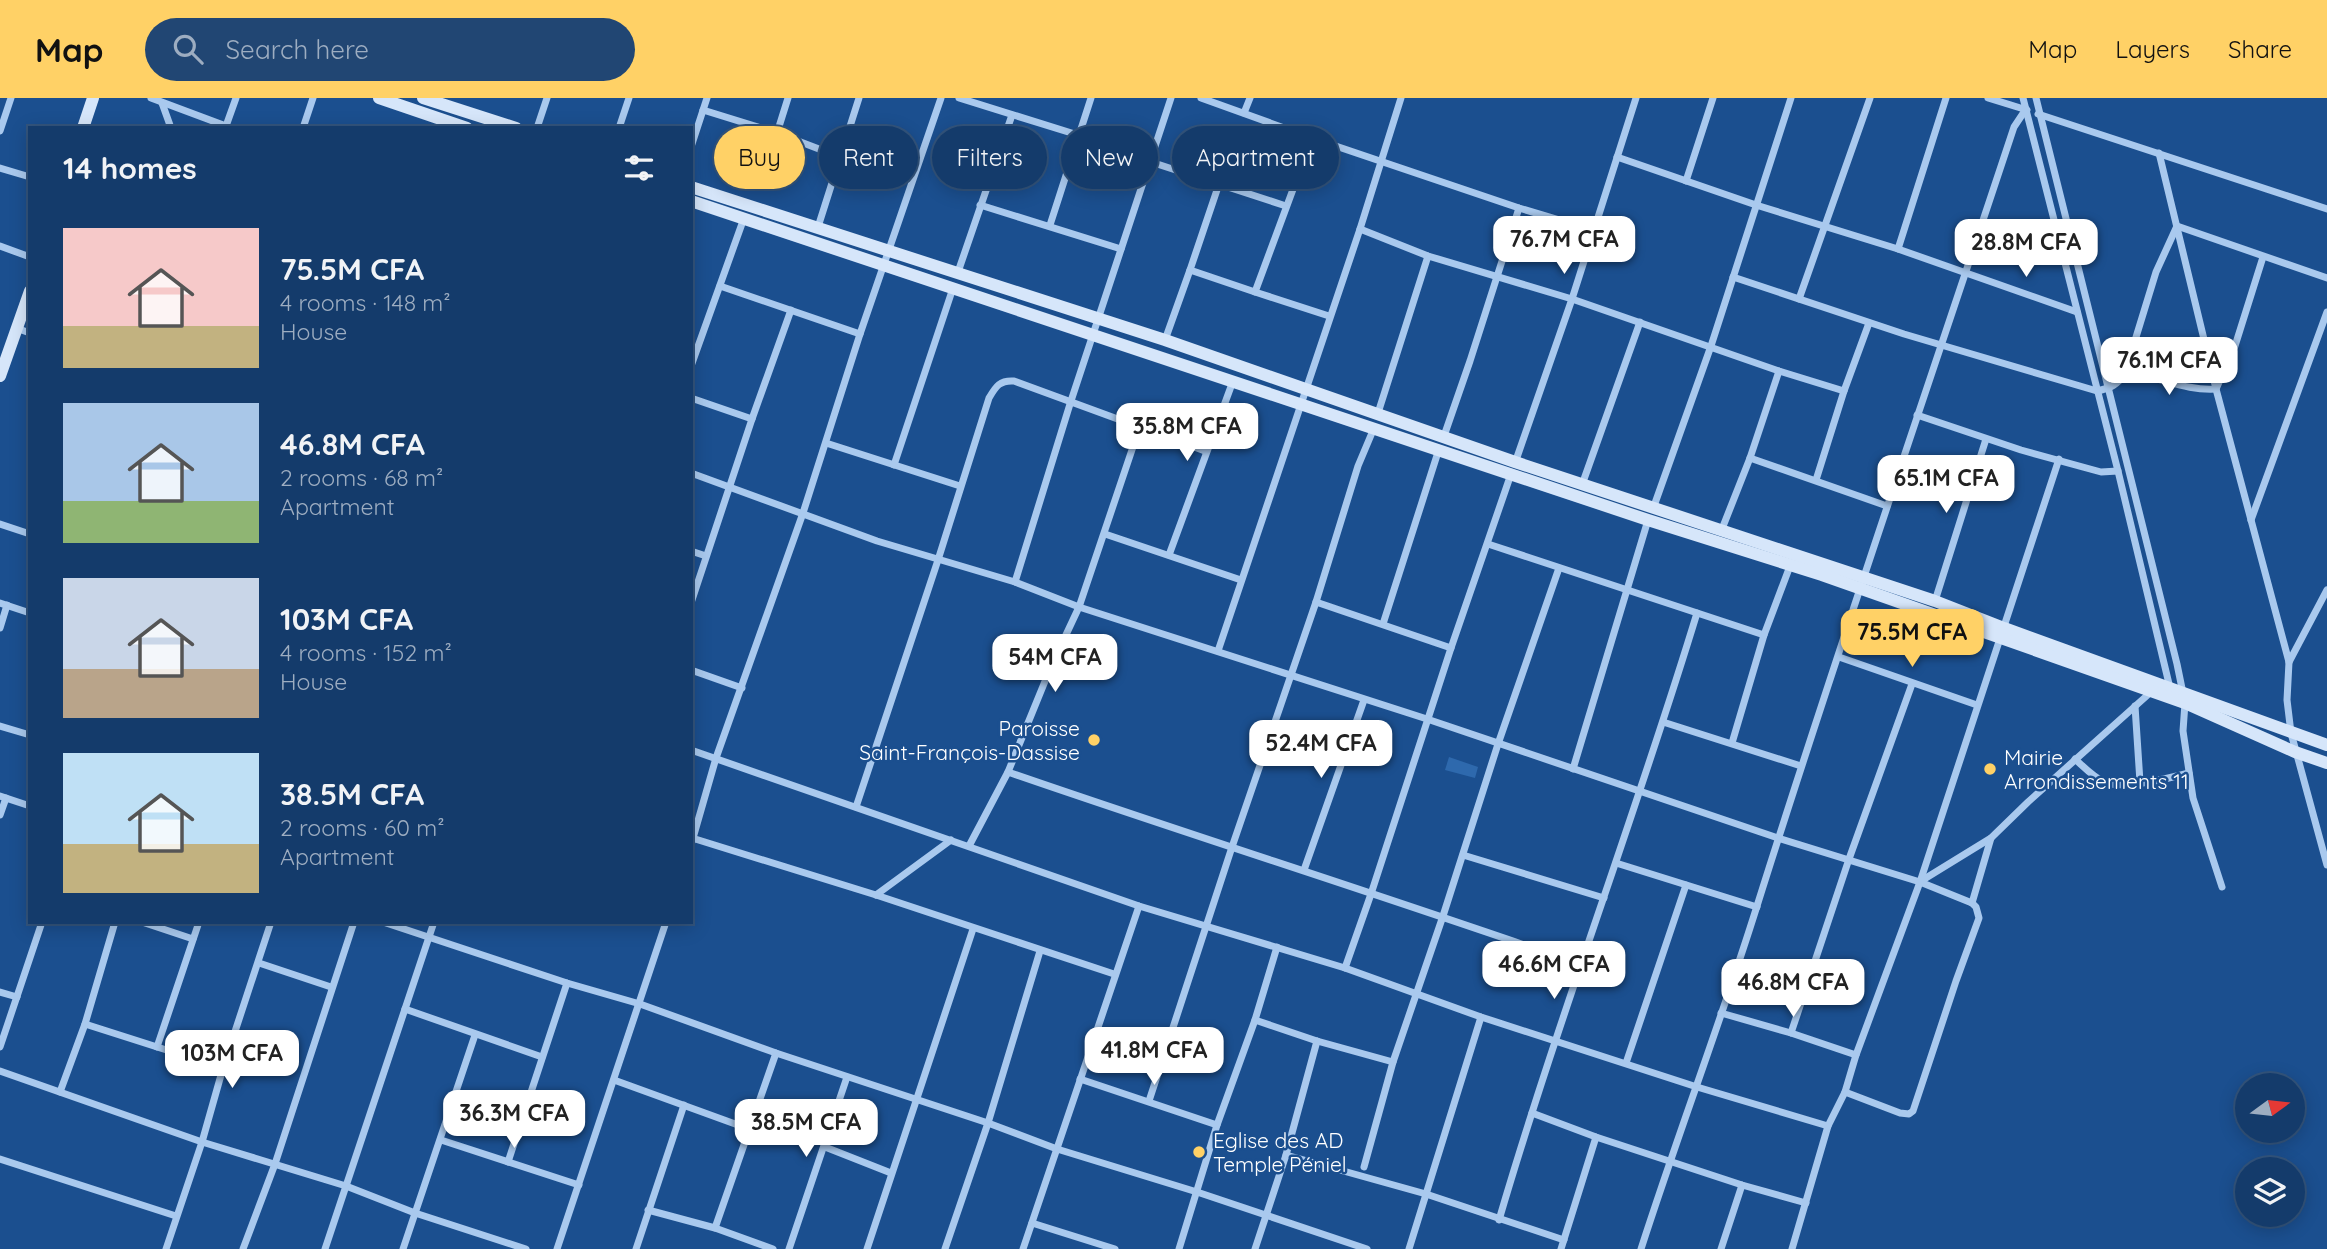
<!DOCTYPE html>
<meta charset="utf-8">
<style>
:root{--surface:#143b6b;--page:#214673;--text:#f1f3f6;--muted:#9dadc1;--line:#33557e;--accent:#ffd166}
body{margin:0;font-family:Quicksand,sans-serif;background:var(--page);color:var(--text);height:100vh;display:flex;flex-direction:column;font-size:26px;white-space:nowrap}
*{box-sizing:border-box;margin:0}
p{font-size:23px;color:var(--muted)}
.icon{flex:none;width:38px;height:38px;fill:none;stroke:currentColor;stroke-width:2;stroke-linecap:round;stroke-linejoin:round}
.map{position:relative;flex:1;overflow:hidden}
.drawer{position:absolute;left:28px;top:28px;width:665px;height:798px;display:flex;flex-direction:column;background:var(--surface);border-radius:0px;box-shadow:0 4px 18px #0003,0 0 0 2px var(--line)}
.drawer>*{flex:none}
.top-card{position:absolute;left:714px;top:28px;width:665px;height:63px;display:flex;gap:14px}
.needle{width:46px;rotate:75deg}
.controls{position:absolute;left:2235px;top:975px;display:grid;gap:14px}
.controls a{display:grid;place-items:center;width:70px;height:70px;border-radius:50%;background:var(--surface);box-shadow:0 4px 18px #0003,0 0 0 2px var(--line);font-size:35px}
.price{position:absolute;translate:-50% -60px;padding:0 16px;border-radius:14px;background:#fff;color:#222;font-size:23px;line-height:46px;filter:drop-shadow(0 2px 4px #0008)}
.price::after{content:'';position:absolute;left:50%;top:42px;width:21px;height:16px;margin-left:-10px;background:inherit;clip-path:polygon(0 0,100% 0,50% 100%)}
.price.selected{background:var(--accent);color:#111}
ul{padding:0;list-style:none}
li{display:flex;align-items:center;gap:21px;height:175px;padding:0 35px}
li span{display:grid;place-items:center;flex:none;width:196px;height:140px;border-radius:0px;color:#555}
li>.icon{margin-inline-start:auto}
span .icon{width:84px;height:84px;fill:#fffc;stroke-width:1}
li b{font-size:30px}
h2{display:flex;justify-content:space-between;align-items:center;height:84px;padding:0 35px;font-size:30px}
.tag{padding:0 24px;border-radius:32px;background:var(--surface);box-shadow:0 4px 18px #0003,0 0 0 2px var(--line);font-size:24px;line-height:63px}
.tag.selected{background:var(--accent);color:#111}
header{display:flex;align-items:center;gap:42px;box-sizing:border-box;height:98px;padding:0 35px;background:var(--accent);color:#111}
header strong{font-size:33px}
nav{display:flex;gap:38px;margin-inline-start:auto;font-size:24px}
.search{width:490px;height:63px;background:var(--page);display:flex;align-items:center;gap:18px;box-sizing:border-box;padding:0 24px;border-radius:38px;color:var(--muted);font-size:26px}
.map>svg:first-child{display:block}
</style>
<header>
<strong>Map</strong>
<div class="search"><svg class="icon" aria-label="search" viewBox="0 0 24 24"><circle cx="10" cy="10" r="6"/><path d="M15 15l6 6"/></svg>Search here</div>
<nav><a>Map</a><a>Layers</a><a>Share</a></nav>
</header>
<div class="map">
<svg width="2327" height="1151" viewBox="0 0 2327 1151">
<rect width="100%" height="100%" fill="#1b4f8f"/>
<path fill="#2e69ad" d="M1449,659L1478,669L1475,680L1445,672Z"/>
<g fill="none" stroke-linecap="round" stroke-linejoin="round">
<g stroke="#a9c9ee" stroke-width="7">
<path d="M151,0L226,28L236,0"/>
<path d="M959,0L1078,37"/>
<path d="M1201,0L1312,40L1519,110L1593,132"/>
<path d="M1988,0L2027,12"/>
<path d="M2023,0L2118,373L2170,590"/>
<path d="M2036,0L2177,566L2185,605L2183,633L2193,700L2222,789"/>
<path d="M162,5L171,30"/>
<path d="M703,12L777,35L840,59"/>
<path d="M1244,15L1250,0"/>
<path d="M2038,16L2327,111"/>
<path d="M303,30L313,0"/>
<path d="M537,30L547,0"/>
<path d="M619,30L629,0"/>
<path d="M0,33L11,0"/>
<path d="M777,35L788,0"/>
<path d="M1312,40L1255,194L1329,218"/>
<path d="M691,49L707,0"/>
<path d="M2159,55L2216,291L2289,564L2287,602L2291,635L2327,767"/>
<path d="M1617,59L1756,107L1898,151L2077,214"/>
<path d="M1151,64L1286,108"/>
<path d="M0,70L30,79"/>
<path d="M1686,83L1713,0"/>
<path d="M1219,86L1190,172L1255,194"/>
<path d="M980,107L1121,151"/>
<path d="M1050,127L1091,0"/>
<path d="M818,129L859,0"/>
<path d="M1360,131L1428,158L1572,201L1779,273L1844,293"/>
<path d="M0,148L30,159"/>
<path d="M1898,151L1946,0"/>
<path d="M958,174L1012,17"/>
<path d="M1733,179L1904,236L2097,293C2110,290 2118,287 2125,275L2156,174L2177,128L2327,180"/>
<path d="M720,188L860,236"/>
<path d="M1799,201L1870,0"/>
<path d="M16,230L30,235"/>
<path d="M1165,242L1190,172"/>
<path d="M691,268L744,120"/>
<path d="M2125,275C2138,278 2152,279 2165,283C2182,288 2197,292 2216,291L2235,248L2263,159"/>
<path d="M691,300L752,321"/>
<path d="M1378,315L1428,158"/>
<path d="M1917,317L2021,352L2101,374L2118,373"/>
<path d="M1444,338L1470,263L1519,110"/>
<path d="M826,345L960,388"/>
<path d="M1750,360L1887,408"/>
<path d="M1515,365L1572,201L1636,0"/>
<path d="M894,367L953,190"/>
<path d="M691,375L877,443L1015,484L1079,509L1427,621L1778,740L1920,784L1972,805L1976,809L1979,820L1956,883L1913,1013L1909,1016L1900,1015L1845,994"/>
<path d="M1816,382L1844,293L1869,225"/>
<path d="M1583,384L1640,224"/>
<path d="M1654,408L1711,248L1791,0"/>
<path d="M2251,422L2327,214"/>
<path d="M0,426L30,436"/>
<path d="M1722,431L1750,360L1779,273"/>
<path d="M1105,436L1241,482"/>
<path d="M1488,446L1764,537"/>
<path d="M691,453L706,458"/>
<path d="M1169,457L1233,283"/>
<path d="M1015,484L1070,306L1171,0"/>
<path d="M1935,503L1986,341"/>
<path d="M1316,504L1451,550"/>
<path d="M0,505L30,515"/>
<path d="M691,505L752,321L791,212"/>
<path d="M1383,526L1439,351"/>
<path d="M0,530L7,507"/>
<path d="M1218,553L1360,131L1401,0"/>
<path d="M1839,559L1977,607"/>
<path d="M2289,564L2327,492"/>
<path d="M691,572L742,590"/>
<path d="M2135,608L2140,684"/>
<path d="M1663,624L1801,668"/>
<path d="M0,628L30,637"/>
<path d="M1732,645L1764,537L1790,468"/>
<path d="M691,652L1139,808L1345,870L1481,919L1697,989L1828,1028"/>
<path d="M2075,661C2085,670 2094,680 2106,685C2124,691 2170,680 2189,675"/>
<path d="M1573,671L1648,422"/>
<path d="M1008,674L1050,571L1079,509L1139,331"/>
<path d="M0,698L30,708"/>
<path d="M856,709L938,462L989,300C996,288 1000,282 1014,283L1205,353"/>
<path d="M0,717L6,700"/>
<path d="M692,740L876,797L1114,876"/>
<path d="M691,747L716,660L803,415L860,236L941,0"/>
<path d="M969,748L1008,674C1199,740 1391,800 1582,867"/>
<path d="M1463,757L1604,800"/>
<path d="M1616,765L1757,809"/>
<path d="M1304,772L1364,602"/>
<path d="M1921,783L1991,740L2028,704L2151,594"/>
<path d="M876,797L951,742"/>
<path d="M1972,805L1991,740"/>
<path d="M142,824L193,841"/>
<path d="M383,824L567,885L640,906L776,955L988,1025L1057,1051L1197,1094L1367,1151"/>
<path d="M259,865L331,889"/>
<path d="M1345,870L1371,796L1451,550L1511,376"/>
<path d="M0,894L17,899"/>
<path d="M405,911L542,959"/>
<path d="M1721,915L1791,935L1856,957"/>
<path d="M1255,922L1317,943L1393,964"/>
<path d="M85,926L223,970"/>
<path d="M1791,935L1849,761L1912,586"/>
<path d="M0,949L42,824"/>
<path d="M157,949L199,824"/>
<path d="M1626,965L1686,787"/>
<path d="M0,973L202,1044L346,1088L415,1115L526,1151"/>
<path d="M1080,981L1217,1027"/>
<path d="M614,982L749,1031"/>
<path d="M60,994L85,926L115,824"/>
<path d="M1149,1003L1232,749L1316,504L1358,368L1374,330"/>
<path d="M1532,1015L1596,1039L1742,1087L1806,1105"/>
<path d="M441,1042L579,1087"/>
<path d="M825,1049L891,1075"/>
<path d="M1286,1057L1426,1096L1564,1142"/>
<path d="M0,1061L176,1118"/>
<path d="M508,1064L567,885"/>
<path d="M1364,1069L1393,964L1443,818L1498,646L1559,470"/>
<path d="M648,1112L715,1130L773,1151"/>
<path d="M1499,1122C1559,918 1635,719 1697,515"/>
<path d="M1032,1125L1115,1151"/>
<path d="M715,1130L776,955"/>
<path d="M166,1151L202,1044L223,970L271,824"/>
<path d="M243,1151L275,1066L354,824"/>
<path d="M325,1151L434,824"/>
<path d="M403,1151L475,937"/>
<path d="M557,1151L666,824"/>
<path d="M636,1151L684,1007"/>
<path d="M789,1151L847,979"/>
<path d="M867,1151L973,831"/>
<path d="M945,1151L988,1025L1040,853"/>
<path d="M1023,1151L1139,808"/>
<path d="M1179,1151L1217,1027L1255,922L1277,849"/>
<path d="M1255,1151L1286,1057L1317,943"/>
<path d="M1409,1151L1481,919"/>
<path d="M1561,1151L1596,1039"/>
<path d="M1641,1151C1678,1036 1721,923 1757,808C1839,547 1928,289 2014,29L2026,11"/>
<path d="M1721,1151L1742,1087"/>
<path d="M1792,1151L1828,1028L1845,994L1856,957L1920,784L2059,361"/>
</g>
<g stroke="#d6e6fa" stroke-width="12">
<path d="M379,0L467,30"/>
<path d="M423,0L516,30"/>
<path d="M83,30L93,0"/>
<path d="M691,89L1165,242L1515,364L1935,503L2004,530L2327,647"/>
<path d="M691,103L1648,422L1822,477L2185,605L2295,654L2327,665"/>
<path d="M0,278L30,193"/>
</g>
</g>
<g fill="#ffd166" stroke="#1b4f8f" stroke-width="2.5">
<circle cx="1094" cy="642" r="7"/>
<circle cx="1990" cy="671" r="7"/>
<circle cx="1199" cy="1054" r="7"/>
</g>
<g text-anchor="middle" dominant-baseline="central" stroke-width="5" stroke-linejoin="round" paint-order="stroke">
<g font-size="21" fill="#fff" stroke="#1b4f8f" text-anchor="start">
<text x="1080" y="630" text-anchor="end">Paroisse<tspan x="1080" dy="24">Saint-François-Dassise</tspan></text>
<text x="2004" y="659">Mairie<tspan x="2004" dy="24">Arrondissements 11</tspan></text>
<text x="1213" y="1042">Eglise des AD<tspan x="1213" dy="24">Temple Péniel</tspan></text>
</g>
</g>
</svg>
<div class="controls">
<a><svg class="needle" viewBox="-14 -14 28 28"><path d="M0-13l5 13h-10z" fill="#e53935"/><path d="M0 13l5-13h-10z" fill="#9dadc1"/></svg></a>
<a><svg class="icon" aria-label="layers" viewBox="0 0 24 24"><path d="M12 4l9 5-9 5-9-5zM3 14l9 5 9-5"/></svg></a>
</div>
<b class="price" style="left:1564px;top:178px">76.7M CFA</b>
<b class="price" style="left:2026px;top:181px">28.8M CFA</b>
<b class="price" style="left:2169px;top:299px">76.1M CFA</b>
<b class="price" style="left:1187px;top:365px">35.8M CFA</b>
<b class="price" style="left:1946px;top:417px">65.1M CFA</b>
<b class="price selected" style="left:1912px;top:571px">75.5M CFA</b>
<b class="price" style="left:1055px;top:596px">54M CFA</b>
<b class="price" style="left:1321px;top:682px">52.4M CFA</b>
<b class="price" style="left:1554px;top:903px">46.6M CFA</b>
<b class="price" style="left:1793px;top:921px">46.8M CFA</b>
<b class="price" style="left:1154px;top:989px">41.8M CFA</b>
<b class="price" style="left:232px;top:992px">103M CFA</b>
<b class="price" style="left:514px;top:1052px">36.3M CFA</b>
<b class="price" style="left:806px;top:1061px">38.5M CFA</b>
<div class="top-card">
<a class="tag selected">Buy</a>
<a class="tag">Rent</a>
<a class="tag">Filters</a>
<a class="tag">New</a>
<a class="tag">Apartment</a>
</div>
<section class="drawer">
<h2>14 homes<svg class="icon" aria-label="filters" viewBox="0 0 24 24"><path d="M4 7h16M4 17h16"/><circle cx="9" cy="7" r="2"/><circle cx="15" cy="17" r="2"/></svg></h2>
<ul>
<li><span style="background:linear-gradient(#f6c9c9 70%,#c2b280 0)"><svg class="icon" aria-label="home" viewBox="0 0 24 24"><path d="M3 11l9-7 9 7M6 9v11h12V9"/></svg></span><div><b>75.5M CFA</b><p>4 rooms · 148 m²</p><p>House</p></div></li>
<li><span style="background:linear-gradient(#a9c7e8 70%,#8fb573 0)"><svg class="icon" aria-label="home" viewBox="0 0 24 24"><path d="M3 11l9-7 9 7M6 9v11h12V9"/></svg></span><div><b>46.8M CFA</b><p>2 rooms · 68 m²</p><p>Apartment</p></div></li>
<li><span style="background:linear-gradient(#c9d6e8 65%,#b9a48a 0)"><svg class="icon" aria-label="home" viewBox="0 0 24 24"><path d="M3 11l9-7 9 7M6 9v11h12V9"/></svg></span><div><b>103M CFA</b><p>4 rooms · 152 m²</p><p>House</p></div></li>
<li><span style="background:linear-gradient(#bfe0f5 65%,#c2b280 0)"><svg class="icon" aria-label="home" viewBox="0 0 24 24"><path d="M3 11l9-7 9 7M6 9v11h12V9"/></svg></span><div><b>38.5M CFA</b><p>2 rooms · 60 m²</p><p>Apartment</p></div></li>
</ul>
</section>
</div>
